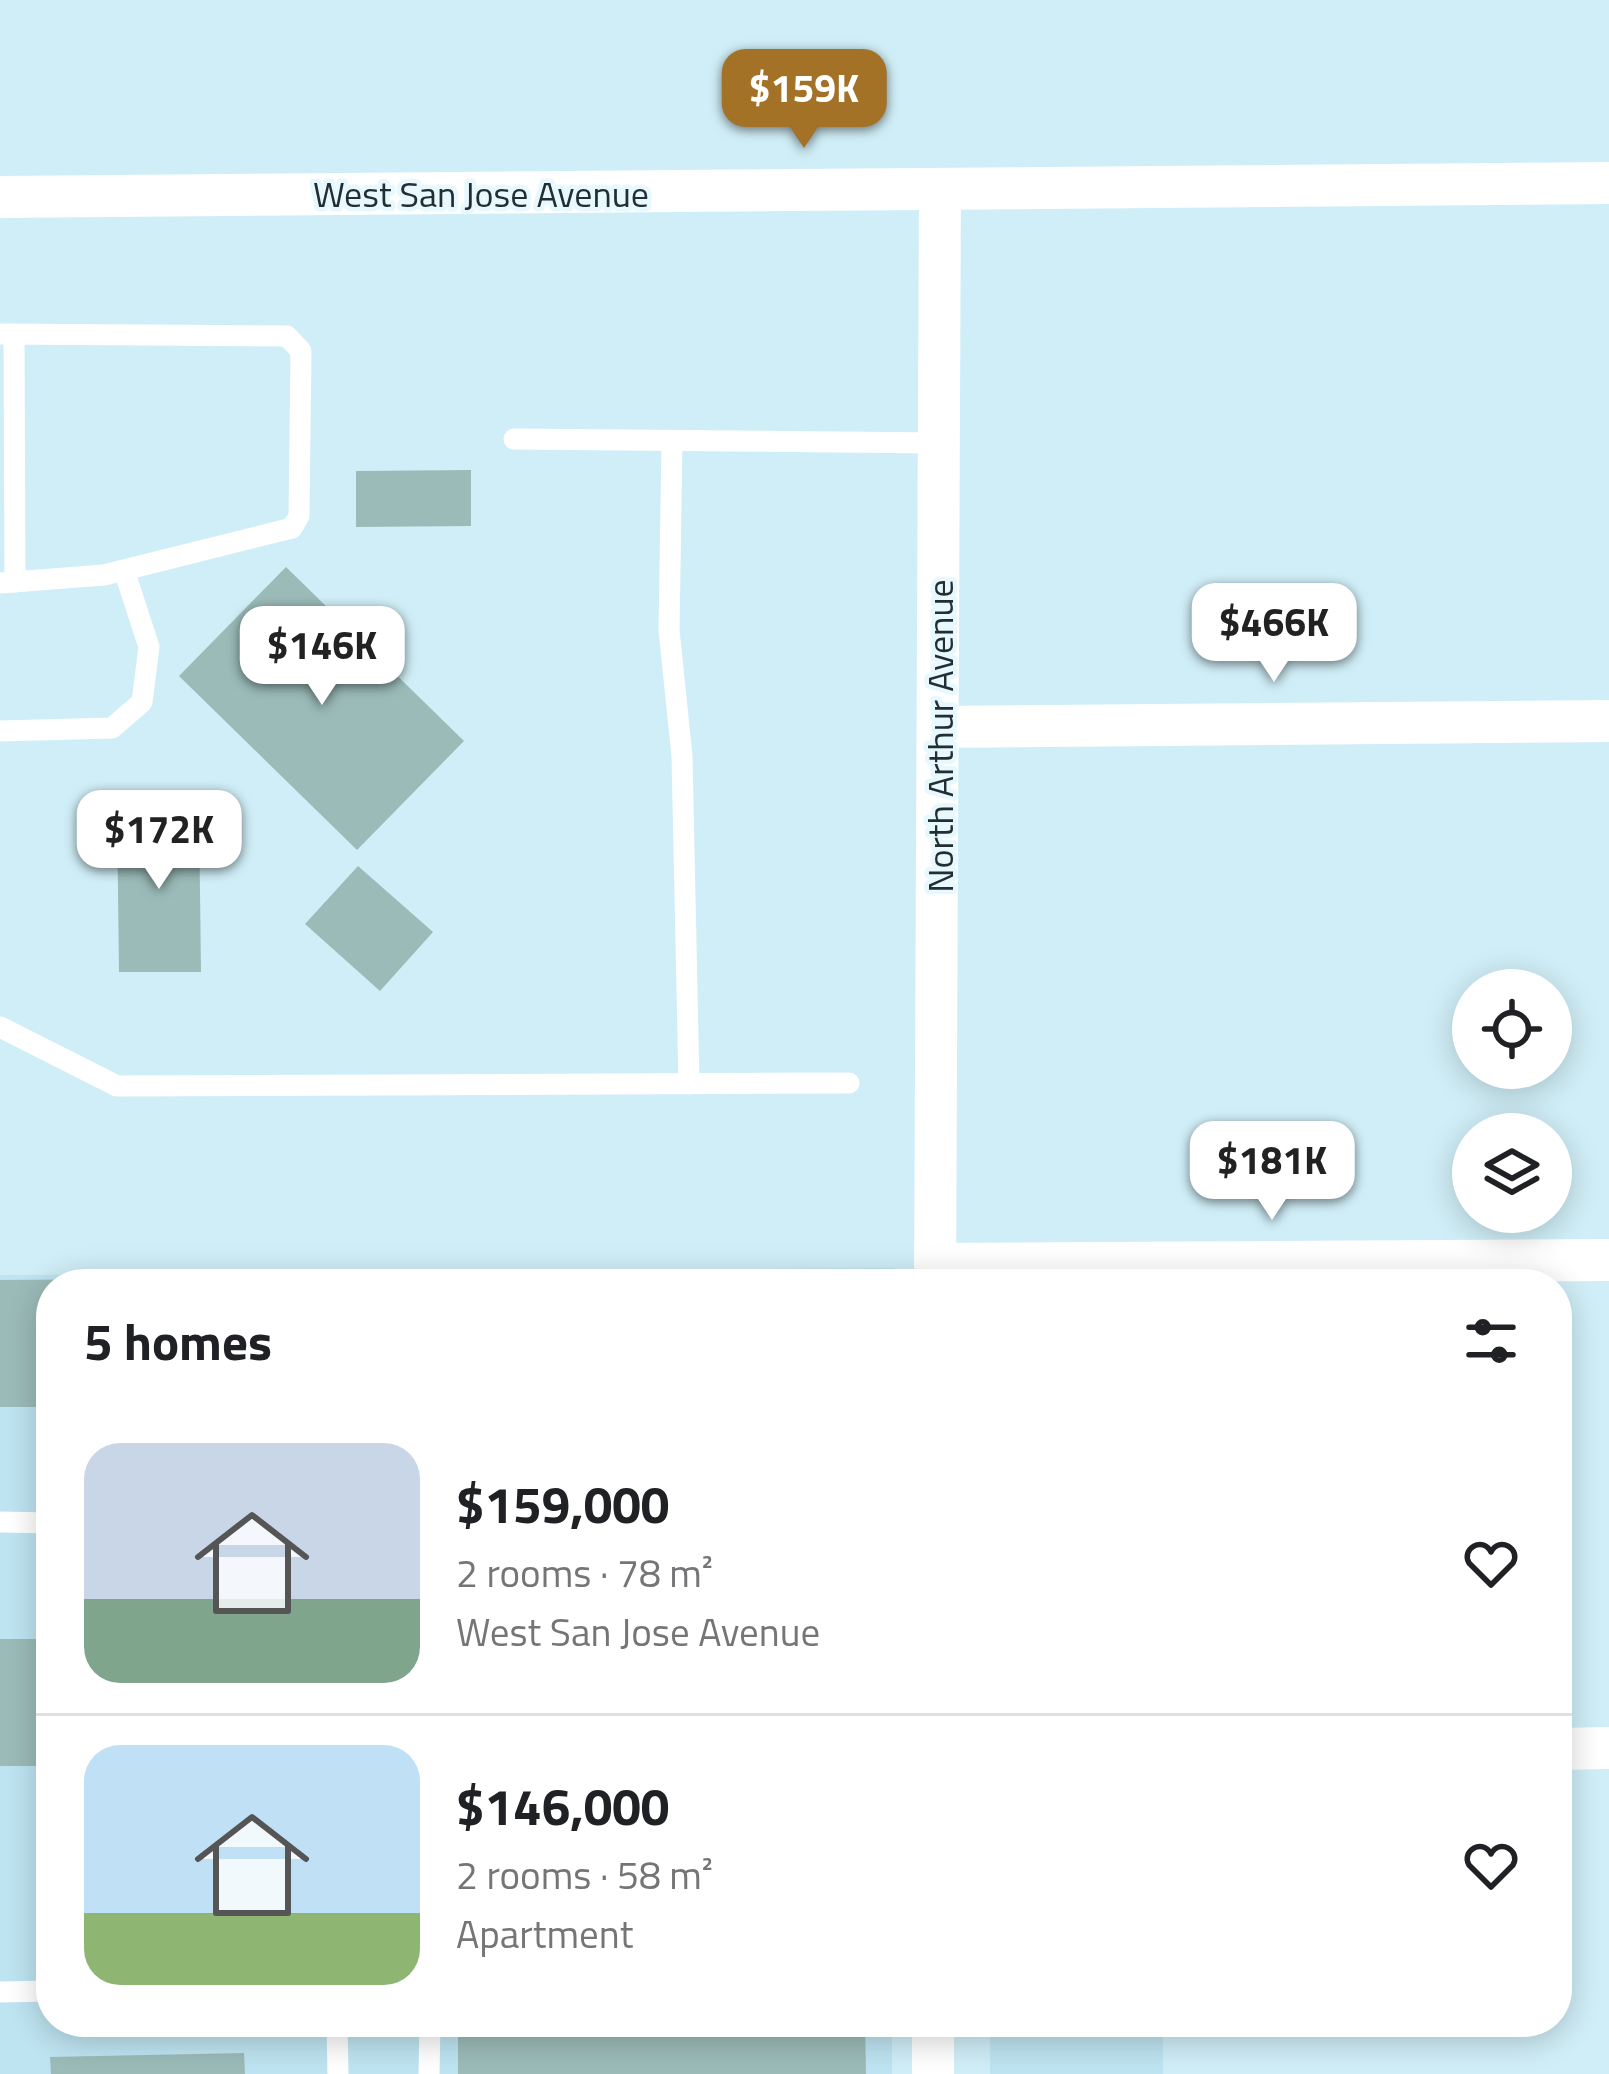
<!DOCTYPE html>
<meta charset="utf-8">
<style>
:root{--surface:#fff;--page:#f2f2f2;--text:#202124;--muted:#757577;--line:#e0e0e0;--accent:#a37227}
body{margin:0;font-family:"Titillium Web",sans-serif;background:var(--page);color:var(--text);height:100vh;display:flex;flex-direction:column;font-size:45px;white-space:nowrap}
*{box-sizing:border-box;margin:0}
p{font-size:39px;color:var(--muted)}
.icon{flex:none;width:66px;height:66px;fill:none;stroke:currentColor;stroke-width:2;stroke-linecap:round;stroke-linejoin:round}
.map{position:relative;flex:1;overflow:hidden}
.details{position:absolute;left:36px;top:1269px;width:1536px;height:768px;display:flex;flex-direction:column;background:var(--surface);border-radius:48px;box-shadow:0 6px 30px #0003}
.details>*{flex:none}
.fabs{position:absolute;left:1452px;top:969px;display:grid;gap:24px}
.fabs a{display:grid;place-items:center;width:120px;height:120px;border-radius:50%;background:var(--surface);box-shadow:0 6px 30px #0003;font-size:60px}
.price{position:absolute;translate:-50% -102px;padding:0 27px;border-radius:24px;background:#fff;color:#222;font-size:39px;line-height:78px;filter:drop-shadow(0 3px 6px #0008)}
.price::after{content:'';position:absolute;left:50%;top:72px;width:36px;height:27px;margin-left:-18px;background:inherit;clip-path:polygon(0 0,100% 0,50% 100%)}
.price.current{background:var(--accent);color:#fff}
ul{padding:0;list-style:none}
li{display:flex;align-items:center;gap:36px;height:300px;padding:0 48px}
li+li{border-top:3px solid var(--line)}
li span{display:grid;place-items:center;flex:none;width:336px;height:240px;border-radius:36px;color:#555}
li>.icon{margin-inline-start:auto}
span .icon{width:144px;height:144px;fill:#fffc;stroke-width:1}
li b{font-size:51px}
h2{display:flex;justify-content:space-between;align-items:center;height:144px;padding:0 48px;font-size:51px}
.map>svg:first-child{display:block}
</style>
<div class="map">
<svg width="1609" height="2074" viewBox="0 0 1609 2074">
<rect width="100%" height="100%" fill="#d0eef7"/>
<g fill="#bee4f1">
<path d="M895,1268V1284H51V2022H892V2074H0V1275Z"/>
<path d="M1163,2024V2074H990V2025Z"/>
</g>
<g fill="#9bbbb8">
<path d="M471,470V526L356,527V471Z"/>
<path d="M286,567L464,741L357,850L179,676Z"/>
<path d="M117,812H199L201,972H119Z"/>
<path d="M358,866L433,932L380,991L305,924Z"/>
<path d="M144,1279V1284H51V1407H0V1280Z"/>
<rect x="0" y="1639" width="51" height="127"/>
<path d="M458,2022H865L866,2074H458Z"/>
<path d="M244,2053L245,2074H51L50,2057Z"/>
</g>
<g fill="none" stroke-linecap="round" stroke-linejoin="round">
<g stroke="#fff" stroke-width="21">
<path d="M0,334L287,336L301,351L299,516L292,528L104,575L0,583"/>
<path d="M14,334L15,582"/>
<path d="M514,439L940,443"/>
<path d="M672,441L669,630L682,756L689,1084"/>
<path d="M0,731L112,728L142,702L149,647L124,570"/>
<path d="M0,1027L117,1086L849,1083"/>
<path d="M0,1522L51,1523"/>
<path d="M0,1992L51,1991"/>
<path d="M337,2022L338,2074"/>
<path d="M429,2074L430,2022"/>
</g>
<g stroke="#fff" stroke-width="42">
<path d="M0,197L1609,183"/>
<path d="M939,727L1609,721"/>
<path d="M935,1264L1609,1260"/>
<path d="M935,1284L940,189"/>
<path d="M1557,1749L1609,1748"/>
<path d="M933,2074V2022"/>
</g>
</g>
<g text-anchor="middle" dominant-baseline="central" stroke-width="9" stroke-linejoin="round" paint-order="stroke">
<g font-size="36" fill="#222e31" stroke="#e7f8fe">
<text x="481" y="193">West San Jose Avenue</text>
<text transform="translate(939 736) rotate(-90)">North Arthur Avenue</text>
</g>
</g>
</svg>
<div class="fabs">
<a><svg class="icon" aria-label="locate" viewBox="0 0 24 24"><circle cx="12" cy="12" r="6"/><path d="M12 2v4M12 18v4M2 12h4M18 12h4"/></svg></a>
<a><svg class="icon" aria-label="layers" viewBox="0 0 24 24"><path d="M12 4l9 5-9 5-9-5zM3 14l9 5 9-5"/></svg></a>
</div>
<b class="price current" style="left:804px;top:151px">$159K</b>
<b class="price" style="left:1274px;top:685px">$466K</b>
<b class="price" style="left:322px;top:708px">$146K</b>
<b class="price" style="left:159px;top:892px">$172K</b>
<b class="price" style="left:1272px;top:1223px">$181K</b>
<section class="details">
<h2>5 homes<svg class="icon" aria-label="filters" viewBox="0 0 24 24"><path d="M4 7h16M4 17h16"/><circle cx="9" cy="7" r="2"/><circle cx="15" cy="17" r="2"/></svg></h2>
<ul>
<li><span style="background:linear-gradient(#c9d6e8 65%,#7fa58c 0)"><svg class="icon" aria-label="home" viewBox="0 0 24 24"><path d="M3 11l9-7 9 7M6 9v11h12V9"/></svg></span><div><b>$159,000</b><p>2 rooms · 78 m²</p><p>West San Jose Avenue</p></div><svg class="icon" aria-label="heart" viewBox="0 0 24 24"><path d="M12 20l-8-8c-3-5 5-10 8-4 3-6 11-1 8 4z"/></svg></li>
<li><span style="background:linear-gradient(#bfe0f5 70%,#8fb573 0)"><svg class="icon" aria-label="home" viewBox="0 0 24 24"><path d="M3 11l9-7 9 7M6 9v11h12V9"/></svg></span><div><b>$146,000</b><p>2 rooms · 58 m²</p><p>Apartment</p></div><svg class="icon" aria-label="heart" viewBox="0 0 24 24"><path d="M12 20l-8-8c-3-5 5-10 8-4 3-6 11-1 8 4z"/></svg></li>
</ul>
</section>
</div>
